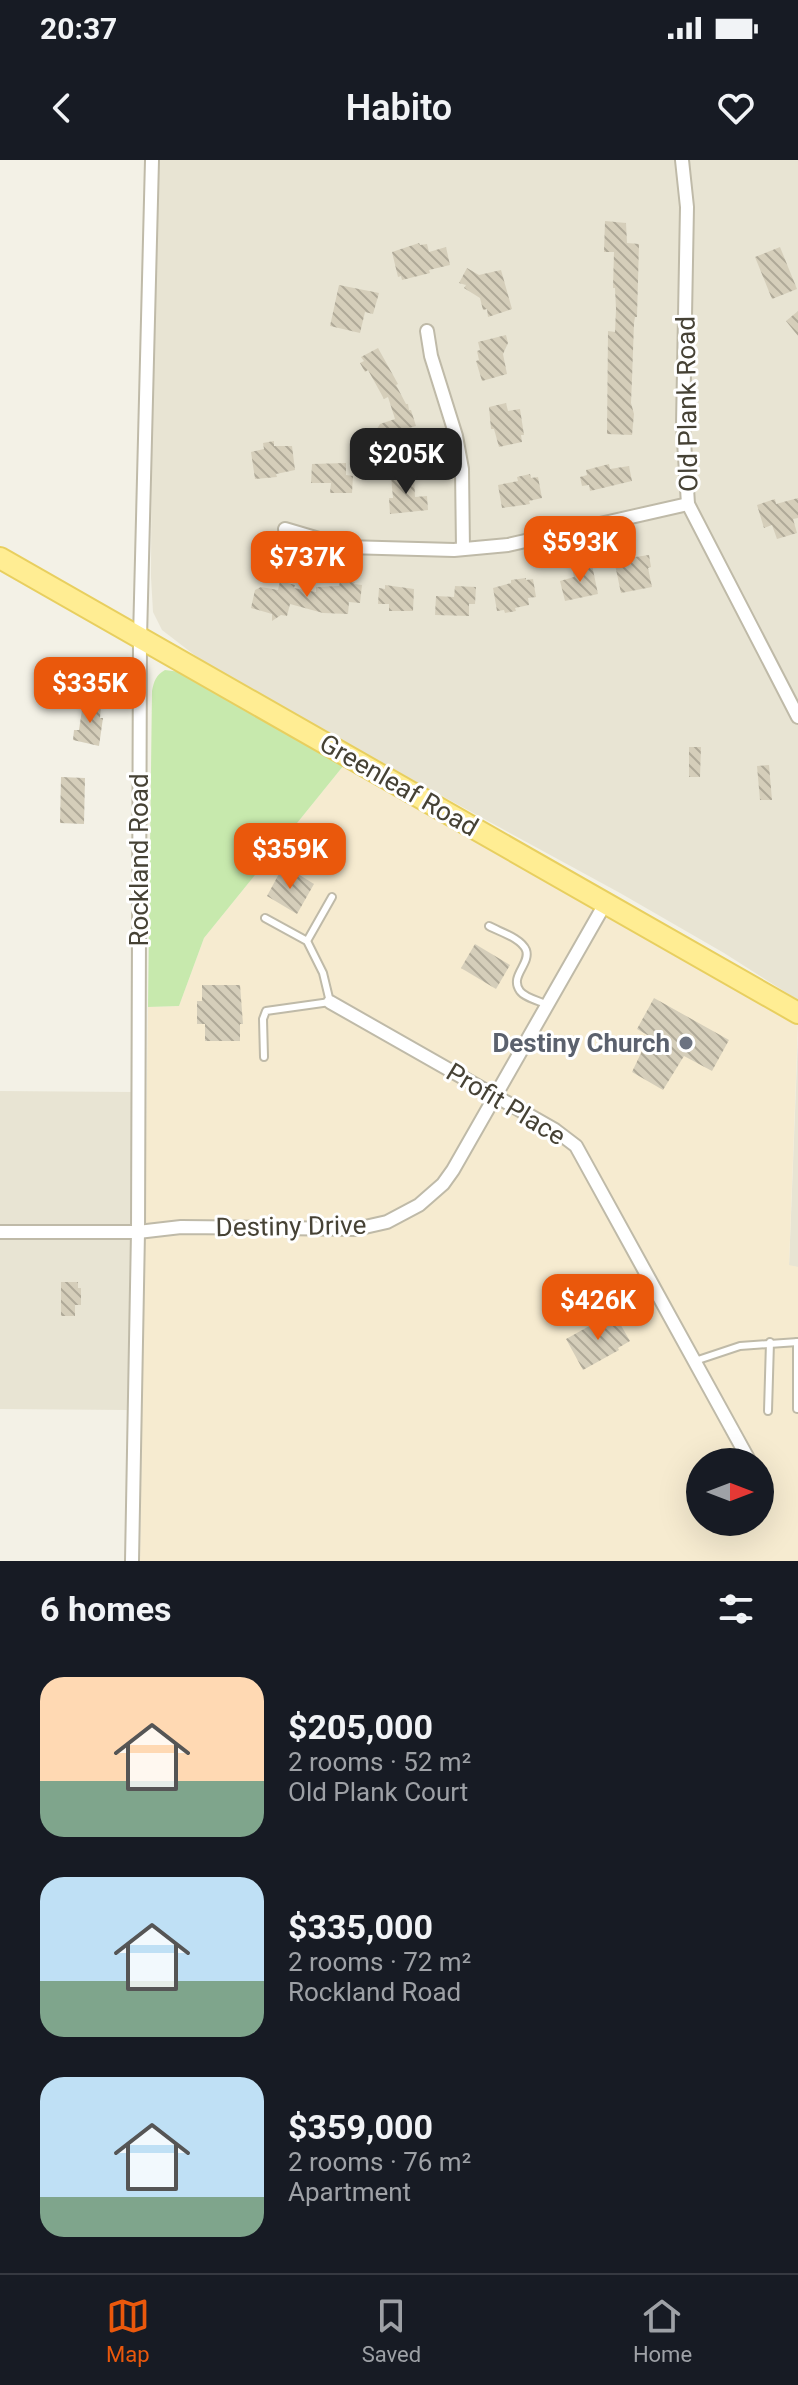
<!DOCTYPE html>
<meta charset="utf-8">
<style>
:root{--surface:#171b24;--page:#20242c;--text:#f1f3f6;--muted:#9ea1a6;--line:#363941;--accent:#ea580c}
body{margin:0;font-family:Roboto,sans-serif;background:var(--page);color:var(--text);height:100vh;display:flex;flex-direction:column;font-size:30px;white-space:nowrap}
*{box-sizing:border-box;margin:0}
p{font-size:26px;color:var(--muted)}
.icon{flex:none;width:44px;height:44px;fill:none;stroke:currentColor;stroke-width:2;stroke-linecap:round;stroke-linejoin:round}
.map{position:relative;height:1401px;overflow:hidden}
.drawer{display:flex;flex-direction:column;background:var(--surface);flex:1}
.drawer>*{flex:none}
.needle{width:52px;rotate:90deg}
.buttons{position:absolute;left:686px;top:1288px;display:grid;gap:16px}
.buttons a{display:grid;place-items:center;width:88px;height:88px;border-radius:50%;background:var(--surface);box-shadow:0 8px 32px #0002;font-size:40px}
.price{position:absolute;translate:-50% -68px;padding:0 18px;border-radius:16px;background:var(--accent);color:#fff;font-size:26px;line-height:52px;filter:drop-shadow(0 2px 4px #0008)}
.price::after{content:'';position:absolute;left:50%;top:48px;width:24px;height:18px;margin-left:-12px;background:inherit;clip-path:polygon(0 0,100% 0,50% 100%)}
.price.active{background:#222;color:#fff}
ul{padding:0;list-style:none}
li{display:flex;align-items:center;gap:24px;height:200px;padding:0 40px}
li span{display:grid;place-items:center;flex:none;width:224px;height:160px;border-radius:24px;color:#555}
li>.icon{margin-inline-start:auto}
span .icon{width:96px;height:96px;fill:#fffc;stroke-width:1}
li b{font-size:34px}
h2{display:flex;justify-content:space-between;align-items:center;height:96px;padding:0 40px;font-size:34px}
.status{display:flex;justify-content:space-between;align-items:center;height:56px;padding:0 40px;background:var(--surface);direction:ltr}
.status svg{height:22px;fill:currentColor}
header{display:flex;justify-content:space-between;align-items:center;height:104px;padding:0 40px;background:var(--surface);font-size:36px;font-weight:600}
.dock{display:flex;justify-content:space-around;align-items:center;height:112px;border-top:2px solid var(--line);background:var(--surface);font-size:22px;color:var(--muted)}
.dock a{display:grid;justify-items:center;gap:4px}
.dock .active{color:var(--accent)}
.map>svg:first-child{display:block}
</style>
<div class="status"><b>20:37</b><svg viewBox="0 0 49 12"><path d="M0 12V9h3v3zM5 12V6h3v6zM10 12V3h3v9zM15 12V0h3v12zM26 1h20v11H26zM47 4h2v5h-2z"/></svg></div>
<header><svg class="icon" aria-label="back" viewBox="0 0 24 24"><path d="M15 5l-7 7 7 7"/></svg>Habito<svg class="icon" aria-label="heart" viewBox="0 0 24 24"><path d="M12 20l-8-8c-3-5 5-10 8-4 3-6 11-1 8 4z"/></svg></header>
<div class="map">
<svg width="798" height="1401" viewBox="0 0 798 1401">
<defs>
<pattern id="building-back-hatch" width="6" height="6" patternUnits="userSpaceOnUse" patternTransform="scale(2)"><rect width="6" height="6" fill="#d5ceba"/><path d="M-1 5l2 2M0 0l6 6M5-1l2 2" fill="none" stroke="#afa998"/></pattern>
</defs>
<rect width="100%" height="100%" fill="#f3f1e6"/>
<g fill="#e8e4d3">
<path d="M157,0H798V840L724,793L620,733L255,534L201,500L162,470L153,452L151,417L152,210Z"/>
<path d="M798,877V1107L789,1106Z"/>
<path d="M0,931L132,932L128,1250L0,1249Z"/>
</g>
<path fill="#f6ebd0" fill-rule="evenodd" d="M344,605L684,796L798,864L789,1105L798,1107V1401H140L148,847L179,846L204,778ZM700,1302H760V1362H700Z"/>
<path fill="#c7e9ad" d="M165,510L188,513L344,605L204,778L179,846L148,847L152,531C154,521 156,515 165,510Z"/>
<g fill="url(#building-back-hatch)">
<path d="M605,61L626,63L627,83L639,84L637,157H635L634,163L632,219L631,243L634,254L632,275L607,274L608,171L615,172L616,149L615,128H613L614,92H604Z"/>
<path d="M419,83L420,85L427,84L429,92L446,87L450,105L429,110L430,113L402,120L401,116L398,117L392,92Z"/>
<path d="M780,87L797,129L772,139L755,97Z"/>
<path d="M467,108L479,115L501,110L512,149L488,157L487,149L483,150L480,138L464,128L466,125L459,123Z"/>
<path d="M339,125L379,133L373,154L365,152L360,173L330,166Z"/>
<path d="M798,151V176L786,161Z"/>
<path d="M506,175L508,183L503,194L507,214L482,221L476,201L479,200L477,191L480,190L478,182Z"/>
<path d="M378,188L398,224L396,225L406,244H408L409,250H411L416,266L409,268L414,284L410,285L412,289L394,295L391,286L388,287L383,277L375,272L380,264L395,259L388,237L384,239L368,210L365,212L360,203L364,201L361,197Z"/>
<path d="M506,243L508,251L520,249L524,275H521L522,282L499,287L494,269H491L489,247Z"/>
<path d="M274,281V286H292L295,310L276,314L277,317L255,319L251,292L264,289L263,283Z"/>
<path d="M346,303V315L353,316L352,333H330L331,323H311L312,304Z"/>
<path d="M609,304L610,309L629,306L632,321L590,331L589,325L582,326L580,317L587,315L586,310Z"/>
<path d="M530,314L531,318L538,317L542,338L529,341L530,344L502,348L498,325L518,321L517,317Z"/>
<path d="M414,315L415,337L427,336L428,350L390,354L389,338H393L391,316Z"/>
<path d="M798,338V358L793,359L797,373L777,379L772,365L764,368L757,345L775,339L776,344Z"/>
<path d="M649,395L651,407L648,408L652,427L621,433L614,400Z"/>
<path d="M586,405H592L598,434L565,441L560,421L574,417L572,408Z"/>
<path d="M526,418V420L533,419L536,437L528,438L529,445L515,448L516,451L505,453L504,450L497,451L493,428L511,423V420Z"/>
<path d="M280,421L295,425L294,428L316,432V427L339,426L340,421L355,422L354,424L362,425L360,443L349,442L348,454L323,453L290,444L287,456L281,455L272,461V454L251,448L255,430L261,427L278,430Z"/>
<path d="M385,425L414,429L413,451H389V444H378L379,428L385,429Z"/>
<path d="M455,426L476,427L475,444H469V456L435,455L436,436L454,437Z"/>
<path d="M83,543L101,546L100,558H103L99,586L73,580L74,570H79Z"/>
<path d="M689,587H701L700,617H689Z"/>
<path d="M769,605L772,640H760L757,606Z"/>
<path d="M61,617L85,618L84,664L60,663Z"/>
<path d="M281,710L296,718L298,714L314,724L297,754L267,736Z"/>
<path d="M475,784L510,805L496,829L461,808Z"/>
<path d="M202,825H240L243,864H240V881H205V864H197V841H202Z"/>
<path d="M654,838L729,880L712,911L684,896L663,930L632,912L649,876L637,869Z"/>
<path d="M61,1122H78V1128H81V1145H75V1156H61Z"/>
<path d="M615,1155L630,1181L618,1188L619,1190L583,1210L566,1179L602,1159L603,1161Z"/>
</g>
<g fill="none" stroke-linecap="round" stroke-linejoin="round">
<defs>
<g id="service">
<path d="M489,766C500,772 521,778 526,790C531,804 509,816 520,831C525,838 540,841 548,845"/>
<path d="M307,781L332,737"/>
<path d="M264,897L263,859L266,851L330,842L323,813L307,781L265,758"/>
<path d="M695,1201L740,1186L798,1182"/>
<path d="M797,1249V1182"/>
<path d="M768,1251L770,1182"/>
</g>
<g id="minor">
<path d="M682,0L687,47L683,265L688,344L798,557"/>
<path d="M427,171L431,196L456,276L462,309L463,389"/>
<path d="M285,369L346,387L454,390L508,385L688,344"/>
<path d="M330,842L555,970L576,986L750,1302"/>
<path d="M0,1072H138L181,1067L356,1069L387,1062L419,1045L443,1024L453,1010L606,742"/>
<path d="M132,1401L138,1072L140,478L152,0"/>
</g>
<path id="primary" d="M0,398L798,853"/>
</defs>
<use href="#service" stroke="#bfbaa8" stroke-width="10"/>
<use href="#minor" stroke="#bfbaa8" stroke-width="16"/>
<use href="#primary" stroke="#e8cf5f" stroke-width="24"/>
<use href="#service" stroke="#fff" stroke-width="6"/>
<use href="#minor" stroke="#fff" stroke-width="12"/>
<use href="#primary" stroke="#ffed93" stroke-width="20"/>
</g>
<circle fill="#6b7280" stroke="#fff" stroke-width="3" cx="686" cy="883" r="8"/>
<g text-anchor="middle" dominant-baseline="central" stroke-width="6" stroke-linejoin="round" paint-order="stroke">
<g font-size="26" fill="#464235" stroke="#fff">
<text transform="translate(687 244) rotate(-91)">Old Plank Road</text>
<text transform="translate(399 625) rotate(30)">Greenleaf Road</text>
<text transform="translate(139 700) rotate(-90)">Rockland Road</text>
<text transform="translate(506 944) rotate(31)">Profit Place</text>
<text transform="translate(291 1066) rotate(-1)">Destiny Drive</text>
</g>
<g font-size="26" font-weight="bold" fill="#5b616d" stroke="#fff" text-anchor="end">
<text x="670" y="883">Destiny Church</text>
</g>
</g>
</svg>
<div class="buttons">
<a><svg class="needle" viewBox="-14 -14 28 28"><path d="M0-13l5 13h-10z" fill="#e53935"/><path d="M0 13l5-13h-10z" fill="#9ea1a6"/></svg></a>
</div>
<b class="price active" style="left:406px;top:336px">$205K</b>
<b class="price" style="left:580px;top:424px">$593K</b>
<b class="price" style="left:307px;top:439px">$737K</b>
<b class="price" style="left:90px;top:565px">$335K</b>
<b class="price" style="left:290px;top:731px">$359K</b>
<b class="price" style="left:598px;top:1182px">$426K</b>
</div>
<section class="drawer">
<h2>6 homes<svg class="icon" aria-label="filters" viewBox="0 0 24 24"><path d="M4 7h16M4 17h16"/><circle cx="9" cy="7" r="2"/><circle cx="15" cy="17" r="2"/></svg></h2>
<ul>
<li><span style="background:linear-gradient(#ffd9b3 65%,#7fa58c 0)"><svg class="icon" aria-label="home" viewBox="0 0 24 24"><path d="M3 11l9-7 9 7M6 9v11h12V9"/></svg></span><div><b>$205,000</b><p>2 rooms · 52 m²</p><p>Old Plank Court</p></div></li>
<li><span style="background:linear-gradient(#bfe0f5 65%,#7fa58c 0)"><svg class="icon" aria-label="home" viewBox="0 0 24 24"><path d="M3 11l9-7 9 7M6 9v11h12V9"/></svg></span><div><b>$335,000</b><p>2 rooms · 72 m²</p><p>Rockland Road</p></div></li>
<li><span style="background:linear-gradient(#bfe0f5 75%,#7fa58c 0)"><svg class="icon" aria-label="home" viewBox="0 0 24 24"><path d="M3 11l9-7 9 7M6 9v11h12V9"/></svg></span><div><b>$359,000</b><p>2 rooms · 76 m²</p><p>Apartment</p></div></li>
</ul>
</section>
<nav class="dock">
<a class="active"><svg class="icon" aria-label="map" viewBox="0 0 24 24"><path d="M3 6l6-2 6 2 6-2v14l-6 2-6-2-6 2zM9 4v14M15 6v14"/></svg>Map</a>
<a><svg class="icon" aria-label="saved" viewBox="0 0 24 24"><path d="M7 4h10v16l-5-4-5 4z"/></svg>Saved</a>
<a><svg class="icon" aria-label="home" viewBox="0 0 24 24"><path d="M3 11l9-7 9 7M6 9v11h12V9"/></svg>Home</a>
</nav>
